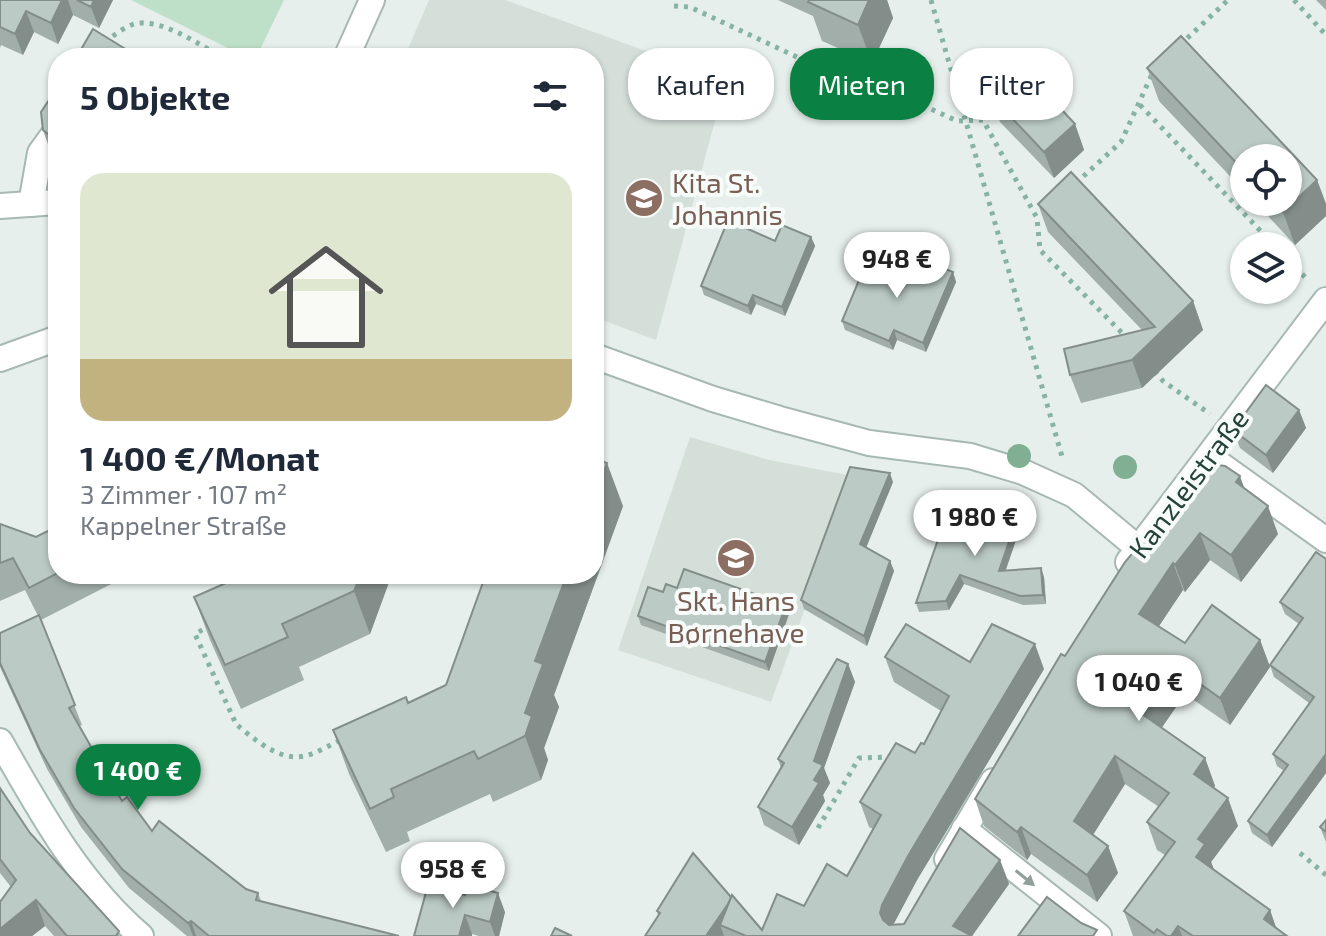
<!DOCTYPE html>
<html lang="de">
<meta charset="utf-8">
<style>
:root{--surface:#fff;--page:#f6f6f7;--text:#1f2937;--muted:#747a83;--accent:#0b8043}
body{margin:0;font-family:"Exo 2",sans-serif;background:var(--page);color:var(--text);height:100vh;display:flex;flex-direction:column;font-size:30px;white-space:nowrap}
*{box-sizing:border-box;margin:0}
p{font-size:26px;color:var(--muted)}
.icon{flex:none;width:44px;height:44px;fill:none;stroke:currentColor;stroke-width:2;stroke-linecap:round;stroke-linejoin:round}
.map{position:relative;flex:1;overflow:hidden}
.drawer{position:absolute;left:48px;top:48px;width:556px;height:536px;display:flex;flex-direction:column;background:var(--surface);border-radius:32px;box-shadow:0 2px 6px #0004}
.drawer>*{flex:none}
.hud{position:absolute;left:628px;top:48px;width:578px;height:72px;display:flex;gap:16px}
.controls{position:absolute;left:1230px;top:144px;display:grid;gap:16px}
.controls a{display:grid;place-items:center;width:72px;height:72px;border-radius:50%;background:var(--surface);box-shadow:0 2px 6px #0004;font-size:40px}
.price{position:absolute;translate:-50% -68px;padding:0 18px;border-radius:28px;background:#fff;color:#222;font-size:26px;line-height:52px;filter:drop-shadow(0 2px 4px #0008)}
.price::after{content:'';position:absolute;left:50%;top:48px;width:24px;height:18px;margin-left:-12px;background:inherit;clip-path:polygon(0 0,100% 0,50% 100%)}
.price.selected{background:var(--accent);color:#fff}
ul{padding:0;list-style:none}
li{display:grid;align-content:center;gap:16px;height:424px;padding:0 32px}
li span{display:grid;place-items:center;height:248px;border-radius:24px;color:#555}
li>.icon{margin-inline-start:auto}
span .icon{width:144px;height:144px;fill:#fffc;stroke-width:1}
li b{font-size:34px}
h2{display:flex;justify-content:space-between;align-items:center;height:96px;padding:0 32px;font-size:34px}
.chip{padding:0 28px;border-radius:32px;background:var(--surface);box-shadow:0 2px 6px #0004;font-size:28px;line-height:72px}
.chip.selected{background:var(--accent);color:#fff}
.map>svg:first-child{display:block}
</style>
<div class="map">
<svg width="1326" height="936" viewBox="0 0 1326 936">
<rect width="100%" height="100%" fill="#e6efeb"/>
<g fill="#d4dfda">
<path d="M429,0H505L726,80L656,340L594,317V58H404Z"/>
<path d="M690,437L769,460L853,476L771,702L618,650Z"/>
</g>
<path fill="#bfe0c8" d="M131,0H284L256,58H248Z"/>
<g fill="none" stroke-linecap="round" stroke-linejoin="round">
<defs>
<g id="street">
<path d="M346,58L372,0"/>
<path d="M31,204L40,153L58,128"/>
<path d="M0,206L58,202"/>
<path d="M594,356L713,399L780,419L869,443L970,456L1023,472L1074,495L1138,548"/>
<path d="M0,359L58,338"/>
<path d="M1214,460L1326,540"/>
<path d="M1128,562L1326,300"/>
<path d="M964,829L1099,936"/>
<path d="M947,859L993,781"/>
</g>
<path id="secondary" d="M0,741C40,811 79,883 141,936"/>
</defs>
<use href="#street" stroke="#a8b8b2" stroke-width="28"/>
<use href="#secondary" stroke="#a4bbb3" stroke-width="28"/>
<g stroke="#86b3a5" stroke-width="5" stroke-dasharray="4 6" stroke-linecap="butt">
<path d="M931,0L1063,460"/>
<path d="M1294,0L1326,35"/>
<path d="M674,6L690,7L799,58L823,59L957,121L983,120L1037,218L1040,250L1128,339"/>
<path d="M105,42C116,34 129,22 144,23C171,24 201,46 224,58"/>
<path d="M1180,45L1228,0"/>
<path d="M1140,105L1275,246"/>
<path d="M1076,183L1121,142L1153,72"/>
<path d="M1288,260L1309,281"/>
<path d="M1155,371L1163,381L1210,414"/>
<path d="M211,625L195,634L236,724C251,737 275,757 296,757C312,757 329,745 343,739"/>
<path d="M818,828L859,758L891,757"/>
<path d="M1300,853L1326,875"/>
</g>
<use href="#street" stroke="#fff" stroke-width="24"/>
<use href="#secondary" stroke="#fff" stroke-width="24"/>
</g>
<g fill="#80af93">
<circle cx="1019" cy="456" r="12"/>
<circle cx="1125" cy="467" r="12"/>
</g>
<g fill="#a1aea9">
<path d="M0,0H113L99,28L73,15L58,44L34,32L23,55L1,45L0,48Z"/>
<path d="M778,0H887L893,18L872,63L822,41L813,16Z"/>
<path d="M1316,0H1326V10Z"/>
<path d="M1147,68L1317,180L1326,204V216L1295,245L1255,202H1288L1244,158V191L1159,101Z"/>
<path d="M58,91V173L43,130Z"/>
<path d="M991,96L1075,124L1084,150L1054,178L1000,122Z"/>
<path d="M1038,204L1193,301L1203,330L1142,388L1081,403L1070,375L1142,330L1048,232Z"/>
<path d="M811,237L815,246L785,316L756,304L751,315L704,295L701,286L775,241Z"/>
<path d="M953,272L956,282L926,352L897,340L893,350L845,330L842,321L917,276Z"/>
<path d="M1299,410L1306,428L1273,473L1240,448L1233,430Z"/>
<path d="M893,482L866,547L890,561L894,571L867,646L804,609L801,600Z"/>
<path d="M1245,489L1278,534L1241,582L1210,560L1185,592L1183,590L1159,626L1185,643L1260,640L1270,667L1230,725L1185,694L1161,728L1205,758L1215,786L1213,788L1238,826L1211,862L1214,870L1270,910L1276,928L1287,936H1133L1124,911L1165,855L1157,850L1147,822L1159,807L1125,784L1093,835L1108,846L1118,873L1097,902L1031,854L1027,860L984,826L975,799L1065,656Z"/>
<path d="M623,506L554,695L559,707L544,748L548,760L541,780L493,802L490,794L407,832L410,841L386,852L349,774L333,730L408,703L446,685Z"/>
<path d="M0,524L36,537L58,526V574H119L121,579L41,620L82,725L79,726L122,801L152,831L246,889L258,893L261,901L399,936H187L129,888L81,827L47,769L0,667V633L38,616L25,590L0,601Z"/>
<path d="M1014,527L1017,537L1006,570L1044,577L1046,604L1023,605L964,584L949,610L919,612L916,603Z"/>
<path d="M1316,552L1326,773L1272,847L1252,833L1248,821L1284,771L1277,766L1273,754L1309,703L1274,677L1270,665L1299,624L1285,614L1280,602Z"/>
<path d="M220,574H392L370,634L299,667L304,680L241,709L210,640L194,597L224,584Z"/>
<path d="M677,588L786,605L789,614L769,671L641,625L638,616L663,592Z"/>
<path d="M885,657L970,662L1044,669L917,880L893,925L904,924L1000,860L1009,884L972,936H645L658,916L657,911L731,897L762,930L804,906L847,876L873,829L869,827L860,802L924,744L941,711L894,682Z"/>
<path d="M848,664L855,682L824,768L830,783L823,795L825,801L799,845L764,825L758,807L781,768L778,759Z"/>
<path d="M0,788L30,833L120,936H54L45,926L32,936H0L11,887L0,873Z"/>
<path d="M1326,820V842L1320,827Z"/>
<path d="M428,885L505,912L499,936H479L472,934V936H414Z"/>
</g>
<g fill="#838d89">
<path d="M62,0H68L73,15L58,44L51,23Z"/>
<path d="M94,0H113L99,28L91,7Z"/>
<path d="M869,0H887L893,18L872,63L858,25Z"/>
<path d="M26,11L34,32L23,55L15,34Z"/>
<path d="M1075,124L1084,150L1054,178L1044,152Z"/>
<path d="M1317,180L1326,204V216L1295,245L1283,212Z"/>
<path d="M811,237L815,246L785,316L782,307Z"/>
<path d="M953,272L956,282L926,352L923,343Z"/>
<path d="M753,295L756,304L751,315L748,306Z"/>
<path d="M1193,301L1203,330L1142,388L1132,360Z"/>
<path d="M894,330L897,340L893,350L889,341Z"/>
<path d="M1299,410L1306,428L1273,473L1266,455Z"/>
<path d="M607,463L623,506L554,695L559,707L544,748L548,760L541,780L525,736V713L535,661L567,574H594V499Z"/>
<path d="M890,473L893,482L864,553L860,544Z"/>
<path d="M1240,476L1250,504L1236,482Z"/>
<path d="M1268,506L1278,534L1241,582L1231,555Z"/>
<path d="M1014,527L1017,537L1002,580L999,571Z"/>
<path d="M1200,533L1210,560L1185,592L1175,565Z"/>
<path d="M890,561L894,571L867,646L864,636Z"/>
<path d="M1173,563L1183,590L1149,641L1139,614Z"/>
<path d="M1041,568L1044,577L1046,604L1043,595Z"/>
<path d="M361,574H392L370,634L354,591Z"/>
<path d="M960,575L964,584L949,610L946,601Z"/>
<path d="M786,605L789,614L769,671L765,662Z"/>
<path d="M1260,640L1270,667L1230,725L1220,698Z"/>
<path d="M1035,644L1044,669L917,880L891,929L889,936L880,913L882,905L908,856Z"/>
<path d="M848,664L855,682L824,768L830,783L823,795L825,801L799,845L792,827L814,761Z"/>
<path d="M1175,666L1185,694L1152,742L1142,714Z"/>
<path d="M1326,754V773L1272,847L1267,835Z"/>
<path d="M1115,756L1125,784L1084,849L1074,821Z"/>
<path d="M1205,758L1215,786L1203,802L1194,774Z"/>
<path d="M1228,798L1238,826L1211,862L1215,872L1196,857L1198,839Z"/>
<path d="M1021,827L1031,854L1027,860L1017,832Z"/>
<path d="M1108,846L1118,873L1097,902L1087,875Z"/>
<path d="M1000,860L1009,884L972,936L953,926Z"/>
<path d="M498,893L505,912L499,936H495L490,922Z"/>
<path d="M732,899L720,925L724,936H706Z"/>
<path d="M36,900L45,926L32,936H0V929Z"/>
<path d="M1270,910L1279,936L1264,919Z"/>
<path d="M465,915L472,934V936H459Z"/>
<path d="M191,921L196,936H193L188,923Z"/>
<path d="M1178,926L1182,936H1171Z"/>
</g>
<g fill="#bbcac4" stroke="#838d89" stroke-width="2">
<path d="M0,0H62L51,23L26,11L15,34L0,27Z"/>
<path d="M77,0H94L91,7Z"/>
<path d="M809,0H869L858,25L808,2Z"/>
<path d="M93,29L140,58H76Z"/>
<path d="M1181,36L1317,180L1283,212L1274,202H1288V158H1244V171L1147,68Z"/>
<path d="M1022,67L1075,124L1044,152L991,96Z"/>
<path d="M55,91H58V142L43,130L41,112Z"/>
<path d="M1071,172L1193,301L1132,360L1070,375L1064,349L1155,327L1038,204Z"/>
<path d="M728,220L775,241L782,225L811,237L782,307L753,295L748,306L701,286Z"/>
<path d="M869,256L917,276L923,260L953,272L923,343L894,330L889,341L842,321Z"/>
<path d="M1266,385L1299,410L1266,455L1233,430Z"/>
<path d="M594,458L607,463L594,499Z"/>
<path d="M1203,463L1225,466L1240,476L1236,482L1268,506L1231,555L1200,533L1175,565L1173,563L1139,614L1185,643L1212,605L1260,640L1220,698L1175,666L1142,714L1205,758L1194,774L1228,798L1198,839L1205,844L1196,857L1270,910L1264,919L1287,936H1193L1178,926L1171,936H1167L1157,929L1154,933L1124,911L1175,842L1147,822L1169,793L1115,756L1074,821L1108,846L1087,875L1021,827L1017,832L975,799L1061,654L1065,656L1125,562L1174,504Z"/>
<path d="M850,467L890,473L860,544L890,561L864,636L801,600Z"/>
<path d="M950,505L1014,527L999,571L1041,568L1043,595L1020,596L960,575L946,601L916,603Z"/>
<path d="M0,524L36,537L58,526V573L29,588L13,558L0,563Z"/>
<path d="M1316,552L1326,559V754L1267,835L1248,821L1288,765L1273,754L1314,697L1270,665L1303,618L1280,602Z"/>
<path d="M684,569L786,605L765,662L638,616L648,587L663,592L666,584L677,588Z"/>
<path d="M221,574H361L354,591L282,624L288,637L225,665L194,597L226,583Z"/>
<path d="M486,574H567L535,661L543,664L525,713L532,716L525,736L478,759L474,751L391,789L394,797L370,809L333,730L406,697L408,703L446,685Z"/>
<path d="M39,615L75,705L69,708L122,801L127,797L152,831L159,821L246,889L258,893L256,900L399,936H209L191,921L188,923L122,869L74,808L40,750L0,663V633Z"/>
<path d="M906,624L970,662L992,624L1035,644L908,856L882,905L880,913L883,920L889,925L904,924L960,828L1000,860L953,926L972,936H746L720,925L732,895L762,930L777,894L804,906L827,864L847,876L881,815L860,802L896,743L915,753L921,743L924,744L949,696L885,657Z"/>
<path d="M837,659L848,664L814,761L823,765L814,780L819,783L792,827L758,807L784,763L778,759Z"/>
<path d="M0,788L30,833L119,931L116,936H67L36,900L0,929V902L16,880L0,859Z"/>
<path d="M1326,820V832L1320,827Z"/>
<path d="M693,853L731,897L728,904L706,936H645L660,913L657,911Z"/>
<path d="M428,885L465,895L468,885L498,893L490,922L465,915L459,936H414Z"/>
<path d="M1047,897L1081,923L1097,930L1093,936H1018Z"/>
<path d="M555,928L572,936H551Z"/>
</g>
<defs><path id="oneway-solid" d="M-6-.8H1V-3.2L6.5 0L1 3.2V.8H-6Z" transform="scale(2)"/></defs>
<use fill="#92a09c" href="#oneway-solid" transform="translate(1025 878) rotate(39)"/>
<defs>
<symbol id="school-disc" viewBox="-11 -11 22 22"><circle r="9.5" fill="#8d6e63" stroke="#f7fbf9"/><path d="M0-5L7-2L0 1L-7-2ZM-4 1L0 2.5L4 1V4Q0 6-4 4Z" fill="#fff"/></symbol>
</defs>
<g fill-rule="evenodd">
<use href="#school-disc" x="622" y="176" width="44" height="44"/>
<use href="#school-disc" x="714" y="536" width="44" height="44"/>
</g>
<g text-anchor="middle" dominant-baseline="central" stroke-width="8" stroke-linejoin="round" paint-order="stroke">
<g font-size="28" fill="#785e54" stroke="#f7fbf9" text-anchor="start">
<text x="672" y="182">Kita St.<tspan x="672" dy="32">Johannis</tspan></text>
<text x="736" y="600" text-anchor="middle">Skt. Hans<tspan x="736" dy="32">Børnehave</tspan></text>
</g>
<g font-size="28" fill="#24423a" stroke="#f7fbf9">
<text transform="translate(1188 483) rotate(-53)">Kanzleistraße</text>
</g>
</g>
</svg>
<div class="controls">
<a><svg class="icon" aria-label="locate" viewBox="0 0 24 24"><circle cx="12" cy="12" r="6"/><path d="M12 2v4M12 18v4M2 12h4M18 12h4"/></svg></a>
<a><svg class="icon" aria-label="layers" viewBox="0 0 24 24"><path d="M12 4l9 5-9 5-9-5zM3 14l9 5 9-5"/></svg></a>
</div>
<b class="price" style="left:897px;top:300px">948 €</b>
<b class="price" style="left:975px;top:558px">1 980 €</b>
<b class="price" style="left:1139px;top:723px">1 040 €</b>
<b class="price selected" style="left:138px;top:812px">1 400 €</b>
<b class="price" style="left:453px;top:910px">958 €</b>
<div class="hud">
<a class="chip">Kaufen</a>
<a class="chip selected">Mieten</a>
<a class="chip">Filter</a>
</div>
<section class="drawer">
<h2>5 Objekte<svg class="icon" aria-label="filters" viewBox="0 0 24 24"><path d="M4 7h16M4 17h16"/><circle cx="9" cy="7" r="2"/><circle cx="15" cy="17" r="2"/></svg></h2>
<ul>
<li><span style="background:linear-gradient(#dfe7d0 75%,#c2b280 0)"><svg class="icon" aria-label="home" viewBox="0 0 24 24"><path d="M3 11l9-7 9 7M6 9v11h12V9"/></svg></span><div><b>1 400 €/Monat</b><p>3 Zimmer · 107 m²</p><p>Kappelner Straße</p></div></li>
</ul>
</section>
</div>
